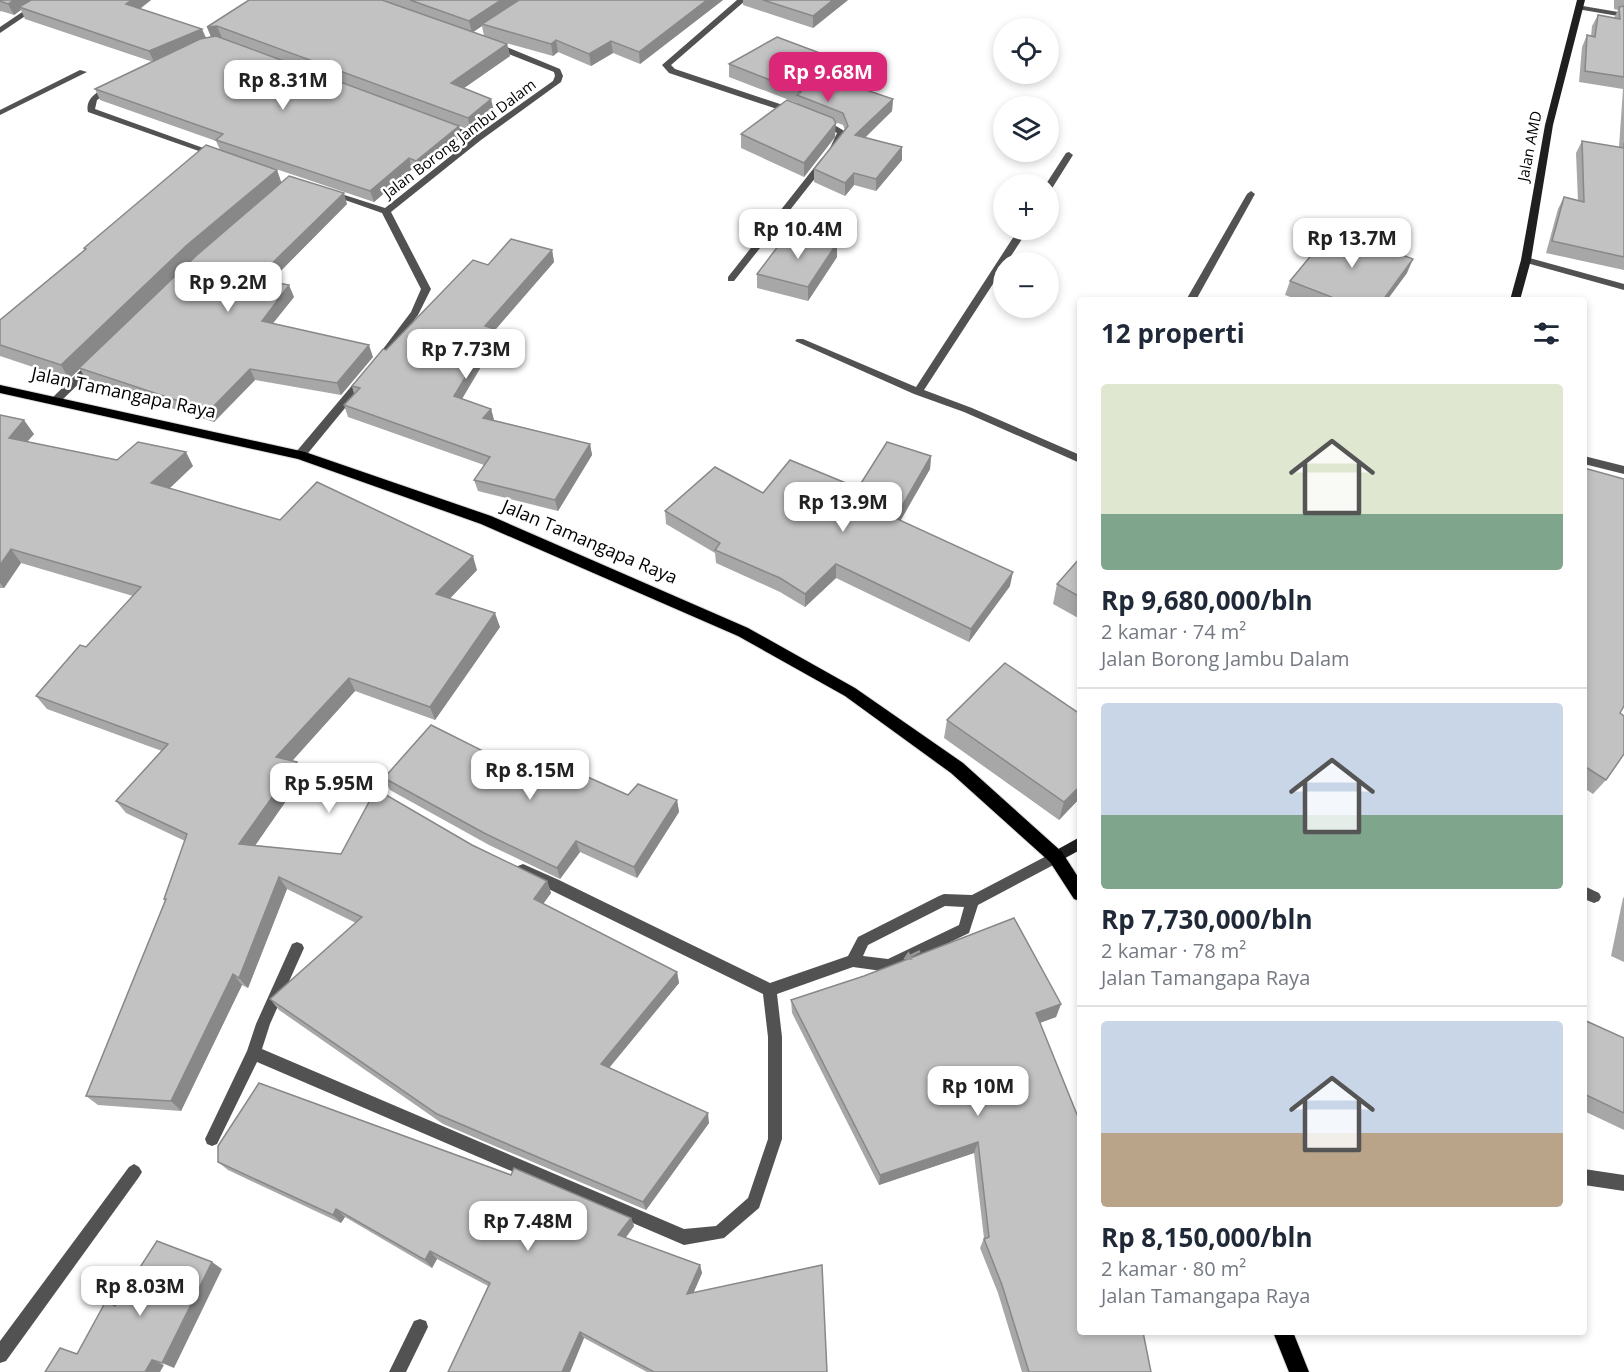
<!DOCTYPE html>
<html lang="id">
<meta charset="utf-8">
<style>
:root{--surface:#fff;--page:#f6f6f7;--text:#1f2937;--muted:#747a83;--line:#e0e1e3;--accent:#db2777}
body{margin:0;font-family:"Open Sans",sans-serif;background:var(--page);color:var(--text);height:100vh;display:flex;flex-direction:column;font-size:22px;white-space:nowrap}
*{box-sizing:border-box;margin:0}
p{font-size:20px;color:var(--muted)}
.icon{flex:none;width:33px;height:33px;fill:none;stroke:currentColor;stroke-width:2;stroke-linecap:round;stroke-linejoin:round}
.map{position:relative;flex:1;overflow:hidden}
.panel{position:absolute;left:1077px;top:297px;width:510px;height:1038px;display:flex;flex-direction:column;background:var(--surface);border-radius:6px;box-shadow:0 3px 9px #0003}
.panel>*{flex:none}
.controls{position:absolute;left:993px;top:18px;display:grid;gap:12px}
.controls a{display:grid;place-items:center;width:66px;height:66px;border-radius:50%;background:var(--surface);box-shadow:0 3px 9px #0003;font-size:30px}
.price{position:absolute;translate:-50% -51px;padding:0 14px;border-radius:12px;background:#fff;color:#222;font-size:20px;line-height:39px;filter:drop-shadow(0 2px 3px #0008)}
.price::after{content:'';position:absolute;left:50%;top:36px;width:18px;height:14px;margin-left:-9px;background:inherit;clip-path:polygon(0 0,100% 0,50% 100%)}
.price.selected{background:var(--accent);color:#fff}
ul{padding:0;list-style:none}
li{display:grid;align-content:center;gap:12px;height:318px;padding:0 24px}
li+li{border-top:2px solid var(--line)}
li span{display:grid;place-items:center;height:186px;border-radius:6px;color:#555}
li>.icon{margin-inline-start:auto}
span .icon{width:108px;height:108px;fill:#fffc;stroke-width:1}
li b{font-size:26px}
h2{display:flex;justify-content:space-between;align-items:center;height:72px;padding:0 24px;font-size:26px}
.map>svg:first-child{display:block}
</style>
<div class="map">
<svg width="1624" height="1372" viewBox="0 0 1624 1372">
<rect width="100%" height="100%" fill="#fff"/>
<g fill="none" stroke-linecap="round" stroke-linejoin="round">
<defs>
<g id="primary">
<path d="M0,385L305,452L491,516L748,628L855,688L963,763L1062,852L1080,880V901L1074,899L1050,862L951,773L845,696L738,636L481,524L298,459L0,393Z"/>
<path d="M1273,1332H1293L1309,1372H1289Z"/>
</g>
</defs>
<use href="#primary" stroke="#dbdbdb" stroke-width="2"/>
<g fill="#525252" fill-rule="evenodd">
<path d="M40,0H49L0,33V27Z"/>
<path d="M80,70L87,72L0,115V110Z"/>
</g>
<g fill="#525252" fill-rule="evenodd">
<path d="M737,0H746L671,65L675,69L798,110V114H792L669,73L662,65Z"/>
<path d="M1577,5L1624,13V17L1577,9Z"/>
<path d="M491,43H497L560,69L563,76L561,82L481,140L391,212L431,289L418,315L386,357H380V353L411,312L421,289L382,213L328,194L332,191L385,208L472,139L442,128V124H448L477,135L553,81L555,76L554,72L491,47Z"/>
<path d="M109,86L116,88L97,100L95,109L220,154L213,156L88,112C85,98 98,91 109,86Z"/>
<path d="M820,120H826L846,132L837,150L830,148L837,133L820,124Z"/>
<path d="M1069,152L1073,155L1051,190L1048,191V184H1046L1066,153Z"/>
<path d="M824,158L827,159V163L734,281H728V277L821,159Z"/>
<path d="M1251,191L1255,194L1196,300H1186L1247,194Z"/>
<path d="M1018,230H1028L1007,262H1004V267L924,390L972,408L1080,455V463L964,412L914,394L795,341L797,339H803L916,387Z"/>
<path d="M1526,257L1624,284V290L1523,262L1521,260Z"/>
<path d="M93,361L98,364L97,366L59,403H51V399L89,362Z"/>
<path d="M364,375L368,376V380L304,458H296L295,455L296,452L360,376Z"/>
<path d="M1584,456L1624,466V474L1584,464Z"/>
<path d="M1056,851L1061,853L1063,857L1061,861L978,905L969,933L889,972L853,967L777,994L782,1037V1139L759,1208L724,1238L684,1245L257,1062L217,1144L212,1146L207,1144L205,1139L247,1051L256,1024L292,944L297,942L302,944L304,948L270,1024L262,1049L684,1229L716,1226L748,1198L768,1139V1037L763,994L518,874L516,870L518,866L523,864L559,880L770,983L848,956L858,937L939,896L944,894L972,895ZM945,906L964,907L959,925L888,959L863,956L868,945Z"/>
<path d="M1584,886L1599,893L1601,897L1599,901L1594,903L1584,899Z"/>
<path d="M134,1164L139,1167L142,1172L139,1177L6,1361L0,1363V1341L129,1167Z"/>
<path d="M1584,1169L1624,1175V1191L1584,1185Z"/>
<path d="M420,1319L426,1321L428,1327L406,1372H389L414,1321Z"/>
</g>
<g fill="#1f1f1f" fill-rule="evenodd">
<path d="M1577,0H1585L1553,125L1531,260L1520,300H1510L1521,260L1545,125Z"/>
<path d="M1080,837V850L1056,863L1051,861L1049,857L1051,853Z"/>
</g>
<use href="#primary" fill="#000" fill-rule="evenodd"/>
</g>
<g fill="#a7a7a7" fill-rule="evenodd">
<path d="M0,0H151L140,9L206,38L211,37L207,27L385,1V0H723L640,64L613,53L591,66L558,52L553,56L485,37L507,44L510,56L464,88L494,111L470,130L253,49L459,126L461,137L419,171L412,169L374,202L270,167L277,170L281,183L347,204L270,281L294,297L273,323L373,357L341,395L255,380L214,422L86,380L80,369L69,379L0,356V320L84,250V248L220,150L216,141L100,100L95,89L153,62L25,19L21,10L14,15L1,11L0,12ZM482,26L484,36L472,32Z"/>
<path d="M743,0H848L813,28L743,5Z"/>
<path d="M1614,0H1624V270L1546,253L1558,209L1564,197L1578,201L1576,153L1582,141L1619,147L1623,89L1579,82L1582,47L1587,35L1591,36L1592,26L1598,15L1614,18L1618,10L1614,9Z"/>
<path d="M729,64L868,83L862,88L893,99L892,111L865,138L902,160L876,191L854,185L845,196L814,182V169L845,130L843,125L835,122V137L804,177L741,148V134L797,104V103L729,77Z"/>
<path d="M552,250L554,262L495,330L497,340L462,399L491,409L494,420L590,444L592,455L558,511L478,491L474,480L484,465L348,417L344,405L354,394L352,386L386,350L488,265Z"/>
<path d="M837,257L808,301L757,288V274Z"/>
<path d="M1407,273L1387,300H1298L1285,295L1290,281Z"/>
<path d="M0,415L34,434L27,442L117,460L193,466L169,489L280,520L477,570L450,598L500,627L435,720L355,691L292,761L304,775L255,845L341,854L472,845L547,881L551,893L543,904L677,972L679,983L609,1068L709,1123L646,1210L443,1124L279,1010L270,999L356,923L287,889L248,988L242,985L181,1111L98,1105L86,1096L165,901L164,899L185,841L126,813L116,801L162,751L47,709L36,696L86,647L133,596L21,563L4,588H0Z"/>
<path d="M931,456L930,469L900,521L1010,586L969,642L836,578L805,607L780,592L716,563L715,553L666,524L665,511L763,493L858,488Z"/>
<path d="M1584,468L1620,713L1606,780L1593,794L1584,788Z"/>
<path d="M1080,558V619L1053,604L1057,584Z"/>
<path d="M947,720L1080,798L1059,820L944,738Z"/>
<path d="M519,769L628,795L677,800L679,812L637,878L580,852L560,879L489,845L390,790L384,778Z"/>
<path d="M1624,897V962L1611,956L1623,898Z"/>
<path d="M791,1000L1061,1004L1056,1017L1040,1023L1080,1332L1151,1372H1022L998,1293L980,1248L984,1238L974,1153L879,1185L792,1013Z"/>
<path d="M1584,1020L1624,1038V1130L1584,1111Z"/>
<path d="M218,1162L631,1218L634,1226L625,1238L700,1265L702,1273L693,1293L827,1372H647L584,1338L570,1372H448L488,1286L437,1259L432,1268L345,1217L341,1223L228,1170Z"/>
</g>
<g fill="#888">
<path d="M14,0H36L19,7L21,10L14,15L8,4Z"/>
<path d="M132,0H151L130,16L126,4Z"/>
<path d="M501,0H522L482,24V26L472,33L469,21Z"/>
<path d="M707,0H723L640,64L639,52Z"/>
<path d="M833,0H848L813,28V16Z"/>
<path d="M217,26L222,38L212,39L207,27Z"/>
<path d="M202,29L207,40L154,62L149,51Z"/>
<path d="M556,40L558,52L553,56L551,44Z"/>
<path d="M611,41L613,53L591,66L589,54Z"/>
<path d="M507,44L510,56L454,95L451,83Z"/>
<path d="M868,71V83L851,97V85Z"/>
<path d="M491,99L494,111L470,130L468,118Z"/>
<path d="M893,99L892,111L855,147V135Z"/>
<path d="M836,123L835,137L804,177V163Z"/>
<path d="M459,126L461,137L419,171L416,161Z"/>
<path d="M902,147V160L876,191V179Z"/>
<path d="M409,158L412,169L374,202L370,191Z"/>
<path d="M277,170L282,184L194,259L69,379L61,365L187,245Z"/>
<path d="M854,173V185L845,196V183Z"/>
<path d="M344,193L347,204L261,291L256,279Z"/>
<path d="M837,243V257L808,301V287Z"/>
<path d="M552,250L554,262L495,330L497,340L457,407L454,396L485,326Z"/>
<path d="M1413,259L1407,273L1387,300H1383Z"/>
<path d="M289,285L294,297L266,332L262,321Z"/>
<path d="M369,345L373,357L341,395L337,383Z"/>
<path d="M250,369L255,380L214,422L209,411Z"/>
<path d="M491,409L494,420L486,429L483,418Z"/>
<path d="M24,420L34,434L18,452L9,438Z"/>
<path d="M590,444L592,455L558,511L555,500Z"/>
<path d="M186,452L193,466L159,498L151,483Z"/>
<path d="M931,456L930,469L894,532L895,518Z"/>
<path d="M11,549L21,563L4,588L0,583V565Z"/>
<path d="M473,556L477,570L441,608L436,594Z"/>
<path d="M836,564V578L805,607V594Z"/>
<path d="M1013,572L1010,586L969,642L971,629Z"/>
<path d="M495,613L500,627L435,720L430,707Z"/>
<path d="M349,678L355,691L284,770L276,757Z"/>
<path d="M297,762L304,775L248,856L239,844Z"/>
<path d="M1080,786V798L1059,820L1064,802Z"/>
<path d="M677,800L679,812L637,878L634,867Z"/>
<path d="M576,841L580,852L560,879L557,868Z"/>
<path d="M279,877L287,889L248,988L239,978Z"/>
<path d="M547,881L551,893L538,911L534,899Z"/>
<path d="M677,972L679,983L604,1074L601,1064Z"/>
<path d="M233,974L242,985L181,1111L171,1101Z"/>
<path d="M1061,1004L1056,1017L1031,1026L1036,1013Z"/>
<path d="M708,1113L709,1123L646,1210L643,1202Z"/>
<path d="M978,1142L974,1153L879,1185L880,1175Z"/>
<path d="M336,1209L345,1217L341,1223L333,1215Z"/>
<path d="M631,1218L634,1226L622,1243L618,1235Z"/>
<path d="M430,1251L437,1259L432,1268L425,1260Z"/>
<path d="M212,1262L222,1269L174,1368L162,1363Z"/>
<path d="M700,1265L702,1273L690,1301L687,1294Z"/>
<path d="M580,1332L584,1338L570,1372H562Z"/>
<path d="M152,1360L164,1365L160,1372H145Z"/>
</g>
<g fill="#c2c2c2" stroke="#888" stroke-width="1.5">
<path d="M0,0H14L8,4L0,1Z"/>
<path d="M31,0H132L126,4L202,29L149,51L19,7Z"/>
<path d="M249,0H382L507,44L451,83L491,99L468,118L217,26L207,27Z"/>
<path d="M410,0H501L469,21Z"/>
<path d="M519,0H707L639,52L611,41L589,54L556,40L551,44L482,24Z"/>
<path d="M763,0H833L813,16Z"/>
<path d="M1624,6V77L1585,71L1587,35L1595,37L1598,15L1620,19L1619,7Z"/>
<path d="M216,36L459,126L416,161L409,158L370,191L216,140L223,134L95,89L200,39Z"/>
<path d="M777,37L868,71L851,85L893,99L855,135L902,147L876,179L854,173L845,183L814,169L848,126L843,113L797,95L801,92L729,64Z"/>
<path d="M787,100L833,118L836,123L804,163L741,134Z"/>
<path d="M1582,141L1624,148V143V257L1552,241L1564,197L1584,202Z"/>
<path d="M206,145L277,170L187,245L61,365L0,345V320L86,249L84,248Z"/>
<path d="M289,176L344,193L256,279L289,285L262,321L369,345L337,383L250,369L209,411L79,368L197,255Z"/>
<path d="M1333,229L1413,259L1383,300H1339L1290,281Z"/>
<path d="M788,233L837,243L808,287L757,274Z"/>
<path d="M511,239L552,250L485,326L494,329L454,396L491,409L483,418L590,444L555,500L474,480L490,457L344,405L360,388L352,386L383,349L386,350L473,260L488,265Z"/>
<path d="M0,415L24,420L9,438L117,460L138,442L186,452L151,483L280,520L317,482L473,556L436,594L495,613L430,707L349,678L276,757L297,762L239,844L341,854L376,789L472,845L547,881L534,899L677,972L601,1064L708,1113L643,1202L437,1114L270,999L362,917L279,877L239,978L233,974L171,1101L86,1096L166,899H164L187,834L116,801L168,744L36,696L80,645L86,647L141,587L11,549L0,565Z"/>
<path d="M887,442L931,456L895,518L1013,572L971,629L836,564L805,594L780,578L715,550L720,543L665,511L715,467L763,493L790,460L858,488Z"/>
<path d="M1584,468L1624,479V706L1620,713L1624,716V754L1606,780L1584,766Z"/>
<path d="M1080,558V597L1057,584Z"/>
<path d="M1005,663L1080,714V786L1064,802L947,720Z"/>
<path d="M431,725L519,769L534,753L628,795L638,784L677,800L634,867L576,841L557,868L484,833L384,778Z"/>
<path d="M1014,918L1061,1004L1036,1013L1080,1122V1332H1143L1151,1372H1029L1002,1285L984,1239L989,1237L978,1142L880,1175L791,1000L864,976Z"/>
<path d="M1584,1020L1624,1038V1113L1584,1094Z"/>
<path d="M259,1083L511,1175L514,1168L631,1218L618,1235L700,1265L687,1294L822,1265L827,1372H654L580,1332L562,1372H448L490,1283L430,1251L425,1260L336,1209L333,1215L218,1162V1146Z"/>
<path d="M157,1241L212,1262L162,1363L152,1360L145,1372H45L60,1348L77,1354L106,1301L115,1306Z"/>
</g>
<defs><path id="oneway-solid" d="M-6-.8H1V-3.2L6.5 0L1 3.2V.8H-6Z" transform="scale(1.5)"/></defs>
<use fill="#979797" href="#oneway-solid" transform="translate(912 955) rotate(154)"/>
<g text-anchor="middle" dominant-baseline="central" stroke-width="5" stroke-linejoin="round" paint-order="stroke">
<g font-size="15" fill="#000" stroke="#fff">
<text transform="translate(459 138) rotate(-37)">Jalan Borong Jambu Dalam</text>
<text transform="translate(1529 146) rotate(-79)">Jalan AMD</text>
</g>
<g font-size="18" fill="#000" stroke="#fff">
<text transform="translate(124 392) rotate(12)">Jalan Tamangapa Raya</text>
<text transform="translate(590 541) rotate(23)">Jalan Tamangapa Raya</text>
</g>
</g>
</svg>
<div class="controls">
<a><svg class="icon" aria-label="locate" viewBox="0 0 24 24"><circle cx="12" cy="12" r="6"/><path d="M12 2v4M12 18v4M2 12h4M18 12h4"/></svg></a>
<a><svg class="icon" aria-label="layers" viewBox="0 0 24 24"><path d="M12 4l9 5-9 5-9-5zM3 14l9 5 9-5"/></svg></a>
<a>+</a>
<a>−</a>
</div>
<b class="price selected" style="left:828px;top:103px">Rp 9.68M</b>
<b class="price" style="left:283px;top:111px">Rp 8.31M</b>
<b class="price" style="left:798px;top:260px">Rp 10.4M</b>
<b class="price" style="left:1352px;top:269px">Rp 13.7M</b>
<b class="price" style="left:228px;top:313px">Rp 9.2M</b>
<b class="price" style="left:466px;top:380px">Rp 7.73M</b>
<b class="price" style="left:843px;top:533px">Rp 13.9M</b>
<b class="price" style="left:530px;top:801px">Rp 8.15M</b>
<b class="price" style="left:329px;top:814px">Rp 5.95M</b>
<b class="price" style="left:978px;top:1117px">Rp 10M</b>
<b class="price" style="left:528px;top:1252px">Rp 7.48M</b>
<b class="price" style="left:140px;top:1317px">Rp 8.03M</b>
<section class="panel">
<h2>12 properti<svg class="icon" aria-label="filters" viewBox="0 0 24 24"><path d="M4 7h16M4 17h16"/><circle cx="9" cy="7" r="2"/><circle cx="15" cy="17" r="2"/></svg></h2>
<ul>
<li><span style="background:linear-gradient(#dfe7d0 70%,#7fa58c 0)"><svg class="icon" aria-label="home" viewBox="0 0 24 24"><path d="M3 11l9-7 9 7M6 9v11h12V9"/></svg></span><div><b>Rp 9,680,000/bln</b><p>2 kamar · 74 m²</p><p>Jalan Borong Jambu Dalam</p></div></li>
<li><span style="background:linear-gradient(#c9d6e8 60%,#7fa58c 0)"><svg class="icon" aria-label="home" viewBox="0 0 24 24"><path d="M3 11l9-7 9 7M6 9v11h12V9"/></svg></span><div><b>Rp 7,730,000/bln</b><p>2 kamar · 78 m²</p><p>Jalan Tamangapa Raya</p></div></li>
<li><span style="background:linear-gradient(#c9d6e8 60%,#b9a48a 0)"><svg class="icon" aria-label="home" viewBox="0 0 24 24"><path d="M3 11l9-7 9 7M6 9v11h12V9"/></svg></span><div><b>Rp 8,150,000/bln</b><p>2 kamar · 80 m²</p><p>Jalan Tamangapa Raya</p></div></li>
</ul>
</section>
</div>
